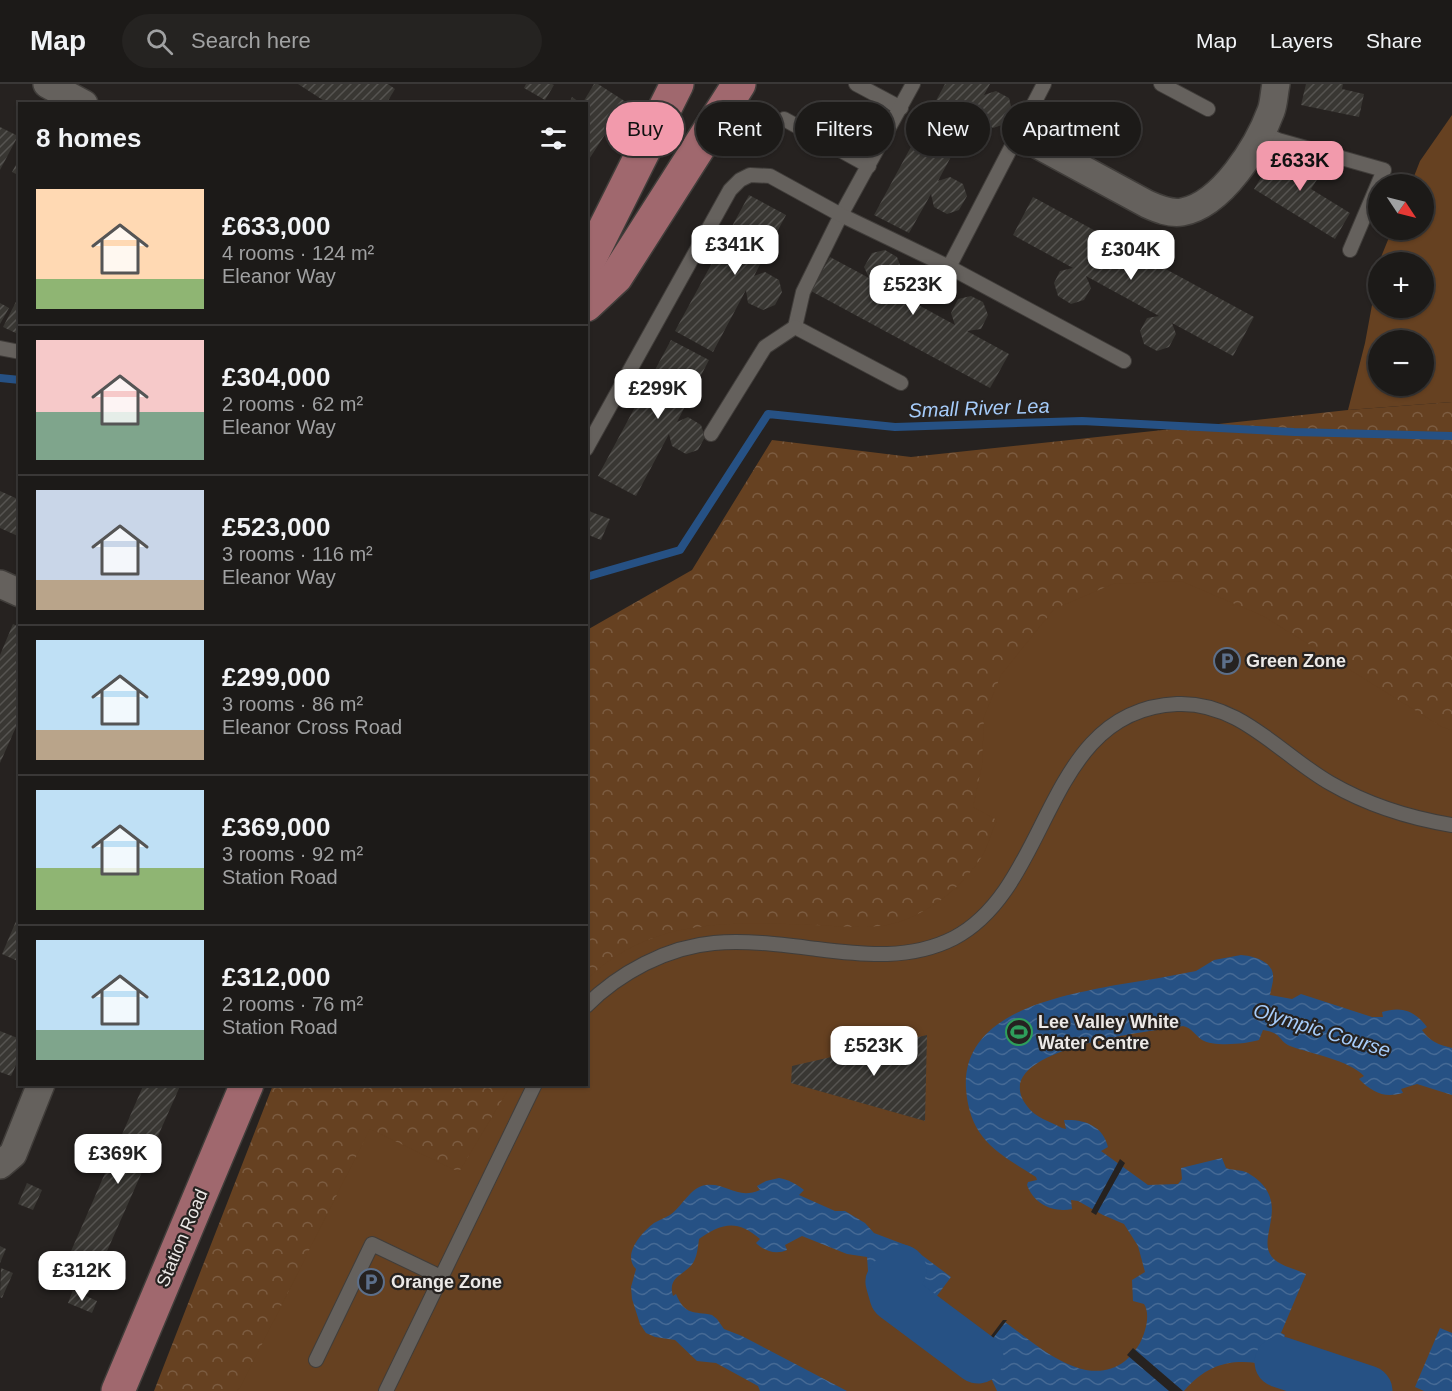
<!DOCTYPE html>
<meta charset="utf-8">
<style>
:root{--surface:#1c1a18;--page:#252321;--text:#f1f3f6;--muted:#a0a1a2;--line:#3a3837;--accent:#f29aac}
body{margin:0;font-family:Arial,sans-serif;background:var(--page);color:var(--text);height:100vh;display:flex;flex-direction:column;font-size:22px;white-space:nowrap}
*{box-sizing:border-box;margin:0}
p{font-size:20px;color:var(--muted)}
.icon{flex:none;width:33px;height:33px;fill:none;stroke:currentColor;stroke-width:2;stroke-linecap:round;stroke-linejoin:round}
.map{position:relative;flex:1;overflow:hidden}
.side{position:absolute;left:18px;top:18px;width:570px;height:984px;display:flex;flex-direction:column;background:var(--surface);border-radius:0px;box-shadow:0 2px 4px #0004,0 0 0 2px var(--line)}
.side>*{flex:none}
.guide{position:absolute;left:606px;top:18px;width:570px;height:54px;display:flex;gap:12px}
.needle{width:39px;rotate:125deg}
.fabs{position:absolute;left:1368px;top:90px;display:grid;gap:12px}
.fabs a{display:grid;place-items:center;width:66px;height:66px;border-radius:50%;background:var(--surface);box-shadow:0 2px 4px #0004,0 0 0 2px var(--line);font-size:30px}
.price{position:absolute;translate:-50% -51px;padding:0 14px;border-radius:12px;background:#fff;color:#222;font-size:20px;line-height:39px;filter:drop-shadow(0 2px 3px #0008)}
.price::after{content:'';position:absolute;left:50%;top:36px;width:18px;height:14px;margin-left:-9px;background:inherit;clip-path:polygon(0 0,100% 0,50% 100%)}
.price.on{background:var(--accent);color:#111}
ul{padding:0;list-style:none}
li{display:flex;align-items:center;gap:18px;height:150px;padding:0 18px}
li+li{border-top:2px solid var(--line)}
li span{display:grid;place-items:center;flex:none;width:168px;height:120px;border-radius:0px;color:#555}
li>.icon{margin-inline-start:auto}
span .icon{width:72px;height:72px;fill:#fffc;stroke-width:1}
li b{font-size:26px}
h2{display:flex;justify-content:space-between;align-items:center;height:72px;padding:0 18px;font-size:26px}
.chip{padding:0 21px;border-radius:27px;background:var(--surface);box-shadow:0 2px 4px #0004,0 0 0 2px var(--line);font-size:21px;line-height:54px}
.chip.on{background:var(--accent);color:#111}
header{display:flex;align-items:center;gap:36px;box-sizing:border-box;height:84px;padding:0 30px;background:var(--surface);border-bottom:2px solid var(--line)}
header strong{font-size:28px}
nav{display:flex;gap:33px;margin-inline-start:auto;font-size:21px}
.search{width:420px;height:54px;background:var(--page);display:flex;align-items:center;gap:15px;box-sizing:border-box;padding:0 21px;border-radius:33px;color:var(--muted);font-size:22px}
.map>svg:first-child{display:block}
</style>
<header>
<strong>Map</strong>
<div class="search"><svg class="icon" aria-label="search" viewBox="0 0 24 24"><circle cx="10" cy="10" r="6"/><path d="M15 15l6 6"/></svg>Search here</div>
<nav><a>Map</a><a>Layers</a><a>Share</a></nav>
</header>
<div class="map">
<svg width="1452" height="1307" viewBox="0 0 1452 1307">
<defs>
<pattern id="forest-crowns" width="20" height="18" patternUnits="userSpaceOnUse" patternTransform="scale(1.5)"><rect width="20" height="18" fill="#664121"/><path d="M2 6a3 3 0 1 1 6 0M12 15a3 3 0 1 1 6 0" fill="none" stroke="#7c5c41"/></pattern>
<pattern id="water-waves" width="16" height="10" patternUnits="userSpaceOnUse" patternTransform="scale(1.5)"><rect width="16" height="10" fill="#265184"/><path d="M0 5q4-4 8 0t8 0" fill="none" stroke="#466a95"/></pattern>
<pattern id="building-hatch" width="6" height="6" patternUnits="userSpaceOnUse" patternTransform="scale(1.5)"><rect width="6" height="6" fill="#393733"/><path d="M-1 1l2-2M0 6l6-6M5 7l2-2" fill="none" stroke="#565451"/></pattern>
</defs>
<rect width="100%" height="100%" fill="#262220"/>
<path fill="url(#forest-crowns)" d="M1452,318V1307H154L273,1001L586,1000L587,546L692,486L772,356L911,373L1348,326Z"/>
<g fill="#664121" fill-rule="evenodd">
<path d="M1452,31V318L1348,326L1365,259L1372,221L1369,202L1378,180V224H1424V178H1379L1392,146H1424V100H1411L1420,77ZM1378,256H1424V302H1378Z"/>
<path d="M1181,497L1263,532L1442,643L1452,646V1307H236L240,1304L370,1045L459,1088L511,1001L586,1000L587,895C652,833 730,838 814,841C838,842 864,845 887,841C923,834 958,807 979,777C987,766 991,749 997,736L973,723L982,681L984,633L1001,591L1054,525L1113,500Z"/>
</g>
<g fill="url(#water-waves)">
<path d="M1241,871C1253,872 1272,877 1273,891C1274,897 1271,905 1270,911L1292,915L1301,910L1372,933H1383L1382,928C1401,922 1414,926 1427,943L1422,946C1429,957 1439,961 1452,964V1011L1417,1000L1401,1005L1403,1009C1384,1014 1373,1009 1359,995L1364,992C1349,976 1311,970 1290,962C1277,956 1283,949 1263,946L1259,956C1246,960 1214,963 1202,956C1195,951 1192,944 1183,942C1155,947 983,964 1027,1022C1034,1033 1051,1038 1062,1044L1066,1045L1064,1036C1085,1035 1103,1042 1108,1063L1101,1067L1148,1101L1178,1100L1182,1095L1181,1084L1222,1074L1226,1084C1234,1087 1240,1085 1248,1089C1295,1117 1255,1153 1272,1173C1279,1182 1296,1185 1306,1190L1281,1249L1285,1251L1278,1270L1283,1271L1278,1283C1239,1274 1212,1275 1184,1307H997L990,1292L975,1278L1005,1238C1037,1261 1086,1307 1125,1277C1131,1272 1136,1266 1140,1259C1145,1249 1151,1231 1144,1220L1133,1217L1132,1196L1145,1188L1138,1162L1124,1140L1103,1131L1078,1117L1071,1116L1072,1125C1053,1129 1034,1120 1027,1101L1028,1098L1037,1096L1036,1093C998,1069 970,1056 966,1005C961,928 1060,912 1116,901C1143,897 1170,892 1196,887L1214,876Z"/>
<path d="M779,1094C789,1096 795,1099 804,1106L799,1111L835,1127H845L865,1139L874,1149L911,1163L951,1193L925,1228L898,1208L891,1216L869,1200L867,1173L847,1170L802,1152L785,1161L787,1166C776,1171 764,1167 756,1159L760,1155C737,1135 722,1139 699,1155C698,1163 697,1173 693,1179C684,1192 667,1192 673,1212L676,1210C685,1232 694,1227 712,1231L717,1235L724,1245L742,1252L847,1307H760L758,1302L716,1279L697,1277L675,1256L655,1253L646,1249L640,1240L632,1215L631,1203L636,1185C622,1171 641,1149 654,1139C659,1136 665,1134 670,1131C683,1122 690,1103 706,1101C728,1099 737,1116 760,1106L757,1102L766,1097Z"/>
<path d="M1440,1244L1452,1249V1307H1424L1415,1303Z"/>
</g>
<g fill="#262220">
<path d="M1120,1075L1125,1079L1096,1131L1091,1128Z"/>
<path d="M1003,1236H1007L973,1280V1276Z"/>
<path d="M1133,1264L1183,1307H1169L1127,1271Z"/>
</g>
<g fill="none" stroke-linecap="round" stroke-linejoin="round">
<g stroke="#265184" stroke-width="8">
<path d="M0,294L20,296"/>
<path d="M586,493L680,466L768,330L895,343L1082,337L1294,348L1452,352"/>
</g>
<g stroke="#265184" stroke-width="51">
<path d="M901,1186L891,1198L895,1212L978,1274"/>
<path d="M1280,1278L1367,1307"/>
</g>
</g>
<g fill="url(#building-hatch)">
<path d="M298,0H388L395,5L386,20H329Z"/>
<path d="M526,0H552L554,1L545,16L524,4Z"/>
<path d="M594,0H598L626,18L586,80V20H582Z"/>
<path d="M945,0H990L984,11L996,7L1009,14L1012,26L1005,40L993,44L980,37L977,24L938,97L950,93L963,100L967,112L959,126L947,130L934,123L931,110L909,149L874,131Z"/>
<path d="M1306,0H1343L1342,5L1364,10L1359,33L1301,21Z"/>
<path d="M572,13L582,20H569Z"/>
<path d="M0,43L18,52L0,86Z"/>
<path d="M1280,62L1322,88L1311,105L1350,129L1335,155L1254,105Z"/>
<path d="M20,73V92L12,88Z"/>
<path d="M749,111L786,131L754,192L765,188L779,196L782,208L775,221L763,226L748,219L746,206L713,268L675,247Z"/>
<path d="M1033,113L1254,233L1233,272L1172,239L1176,250L1169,263L1157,267L1144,260L1140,247L1147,234L1159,232L1086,192L1091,204L1084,216L1071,220L1058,212L1054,199L1060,187L1073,184L1013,151Z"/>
<path d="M885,166L897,173L902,186L894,199L882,201L955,241L951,229L958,215L971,212L983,218L988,231L981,245L967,247L1009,270L990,304L811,207L830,173L869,194L864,183L872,169Z"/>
<path d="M20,210V251L3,243Z"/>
<path d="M0,219L9,224L0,240Z"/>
<path d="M671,256L709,276L677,338L688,333L701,341L705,353L698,366L686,370L672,362L669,350L636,412L598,392Z"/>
<path d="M0,407L20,416V453L0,444Z"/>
<path d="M586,426L610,435L601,456L586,450Z"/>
<path d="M13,540L20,543V634L0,679V571Z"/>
<path d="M20,828V878L2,870Z"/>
<path d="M0,947L20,955V972L11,992L0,988Z"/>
<path d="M927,951L925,1037L791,999L792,982Z"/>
<path d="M144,1000H181L88,1210L58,1197Z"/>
<path d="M27,1099L42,1106L33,1126L18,1120Z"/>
<path d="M0,1162L6,1165L0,1179Z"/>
<path d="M1,1184L13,1189L2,1214L0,1213Z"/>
<path d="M73,1206L97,1217L92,1229L68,1219Z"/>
</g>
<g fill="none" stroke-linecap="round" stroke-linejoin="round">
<defs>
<g id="service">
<path d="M856,0L901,24"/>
<path d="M1161,0L1208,25"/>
<path d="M784,35L869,82"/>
<path d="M1262,48L1278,56L1384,86L1350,166"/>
<path d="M949,183L1044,0"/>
<path d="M0,264L20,268"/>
<path d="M901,299L795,243L803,208L841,131L913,0"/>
<path d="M711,350L765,263L795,243"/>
<path d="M586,365L730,106L740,96L750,91L770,92L841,131L949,183L1124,277"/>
<path d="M586,922C619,889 667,863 714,859C748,856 784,861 817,865C864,871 911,876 954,854C1053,802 1043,626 1177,620C1239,617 1281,671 1330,699C1368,721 1409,734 1452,741"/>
<path d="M316,1276L372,1160L441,1193"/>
<path d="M386,1307L535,1000"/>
</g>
<g id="minor">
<path d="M47,0L84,20"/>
<path d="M1018,50L1147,120C1158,125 1170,130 1182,128C1222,121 1258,62 1271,27C1274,19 1274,9 1276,0"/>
<path d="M0,500L20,509"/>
<path d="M0,1081L13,1070L41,1000"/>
</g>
<g id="primary">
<path d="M586,182L677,0"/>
<path d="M586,221L616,193L739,0"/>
<path d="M118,1307L247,1000"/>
</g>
</defs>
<use href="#service" stroke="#403d3a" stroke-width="16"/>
<use href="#minor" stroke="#403d3a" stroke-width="30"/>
<use href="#primary" stroke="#403d3a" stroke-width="36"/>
<use href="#service" stroke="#65615d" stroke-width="14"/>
<use href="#minor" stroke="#65615d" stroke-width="27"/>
<use href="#primary" stroke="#a0686e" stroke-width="33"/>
</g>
<defs>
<symbol id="parking-ring" viewBox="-11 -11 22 22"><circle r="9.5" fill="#262220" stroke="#5c6f8a" stroke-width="1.5"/><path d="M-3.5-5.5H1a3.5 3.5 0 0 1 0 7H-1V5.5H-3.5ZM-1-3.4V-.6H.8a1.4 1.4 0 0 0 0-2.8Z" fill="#5c6f8a"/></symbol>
<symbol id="stadium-ring" viewBox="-11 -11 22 22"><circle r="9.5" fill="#262220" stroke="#2e9e5b" stroke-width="1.5"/><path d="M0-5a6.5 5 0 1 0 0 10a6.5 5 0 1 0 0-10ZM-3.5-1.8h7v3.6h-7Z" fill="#2e9e5b"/></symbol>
</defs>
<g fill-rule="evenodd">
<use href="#parking-ring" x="1212" y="562" width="30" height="30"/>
<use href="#stadium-ring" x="1004" y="933" width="30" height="30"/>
<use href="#parking-ring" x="356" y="1183" width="30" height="30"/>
</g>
<g text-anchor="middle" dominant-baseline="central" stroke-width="4.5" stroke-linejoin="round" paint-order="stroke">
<g font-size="18" font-weight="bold" fill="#ece9e7" stroke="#262220" text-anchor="start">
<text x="1246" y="577">Green Zone</text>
<text x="1038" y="938">Lee Valley White<tspan x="1038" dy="21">Water Centre</tspan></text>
<text x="391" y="1198">Orange Zone</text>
</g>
<g font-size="18" fill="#ece9e7" stroke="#262220">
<text transform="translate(182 1154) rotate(-67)">Station Road</text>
</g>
<g font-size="20" font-style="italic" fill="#a6ccfa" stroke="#262220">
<text transform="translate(979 324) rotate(-2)">Small River Lea</text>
<text transform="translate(1322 946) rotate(17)">Olympic Course</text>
</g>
</g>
</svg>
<div class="fabs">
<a><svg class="needle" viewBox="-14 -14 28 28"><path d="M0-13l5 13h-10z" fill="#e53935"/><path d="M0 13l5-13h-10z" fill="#a0a1a2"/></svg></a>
<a>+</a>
<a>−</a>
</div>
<b class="price on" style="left:1300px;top:108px">£633K</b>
<b class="price" style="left:735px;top:192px">£341K</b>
<b class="price" style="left:1131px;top:197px">£304K</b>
<b class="price" style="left:913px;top:232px">£523K</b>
<b class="price" style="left:658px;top:336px">£299K</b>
<b class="price" style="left:874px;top:993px">£523K</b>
<b class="price" style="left:118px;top:1101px">£369K</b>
<b class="price" style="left:82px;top:1218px">£312K</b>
<div class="guide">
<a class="chip on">Buy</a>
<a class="chip">Rent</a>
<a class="chip">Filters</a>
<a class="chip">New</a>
<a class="chip">Apartment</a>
</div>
<section class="side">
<h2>8 homes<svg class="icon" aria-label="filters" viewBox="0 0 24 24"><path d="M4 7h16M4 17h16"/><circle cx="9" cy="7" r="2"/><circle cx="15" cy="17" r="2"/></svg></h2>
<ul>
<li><span style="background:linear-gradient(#ffd9b3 75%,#8fb573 0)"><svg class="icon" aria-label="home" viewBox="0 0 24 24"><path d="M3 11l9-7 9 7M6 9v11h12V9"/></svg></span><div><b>£633,000</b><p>4 rooms · 124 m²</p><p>Eleanor Way</p></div></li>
<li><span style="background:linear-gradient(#f6c9c9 60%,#7fa58c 0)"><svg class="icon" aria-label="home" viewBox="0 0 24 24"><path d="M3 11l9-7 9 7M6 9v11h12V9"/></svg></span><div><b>£304,000</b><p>2 rooms · 62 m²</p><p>Eleanor Way</p></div></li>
<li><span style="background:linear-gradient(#c9d6e8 75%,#b9a48a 0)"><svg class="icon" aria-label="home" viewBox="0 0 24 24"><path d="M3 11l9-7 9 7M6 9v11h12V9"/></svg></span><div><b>£523,000</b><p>3 rooms · 116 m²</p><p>Eleanor Way</p></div></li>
<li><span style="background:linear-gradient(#bfe0f5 75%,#b9a48a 0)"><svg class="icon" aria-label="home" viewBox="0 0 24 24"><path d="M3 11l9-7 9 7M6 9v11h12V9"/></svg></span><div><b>£299,000</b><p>3 rooms · 86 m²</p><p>Eleanor Cross Road</p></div></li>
<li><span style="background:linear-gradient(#bfe0f5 65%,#8fb573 0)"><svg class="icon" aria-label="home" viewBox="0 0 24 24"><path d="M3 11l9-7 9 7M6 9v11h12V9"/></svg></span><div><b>£369,000</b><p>3 rooms · 92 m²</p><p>Station Road</p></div></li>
<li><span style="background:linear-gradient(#bfe0f5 75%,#7fa58c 0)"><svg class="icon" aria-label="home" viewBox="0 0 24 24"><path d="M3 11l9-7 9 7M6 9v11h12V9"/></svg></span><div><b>£312,000</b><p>2 rooms · 76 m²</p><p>Station Road</p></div></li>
</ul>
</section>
</div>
